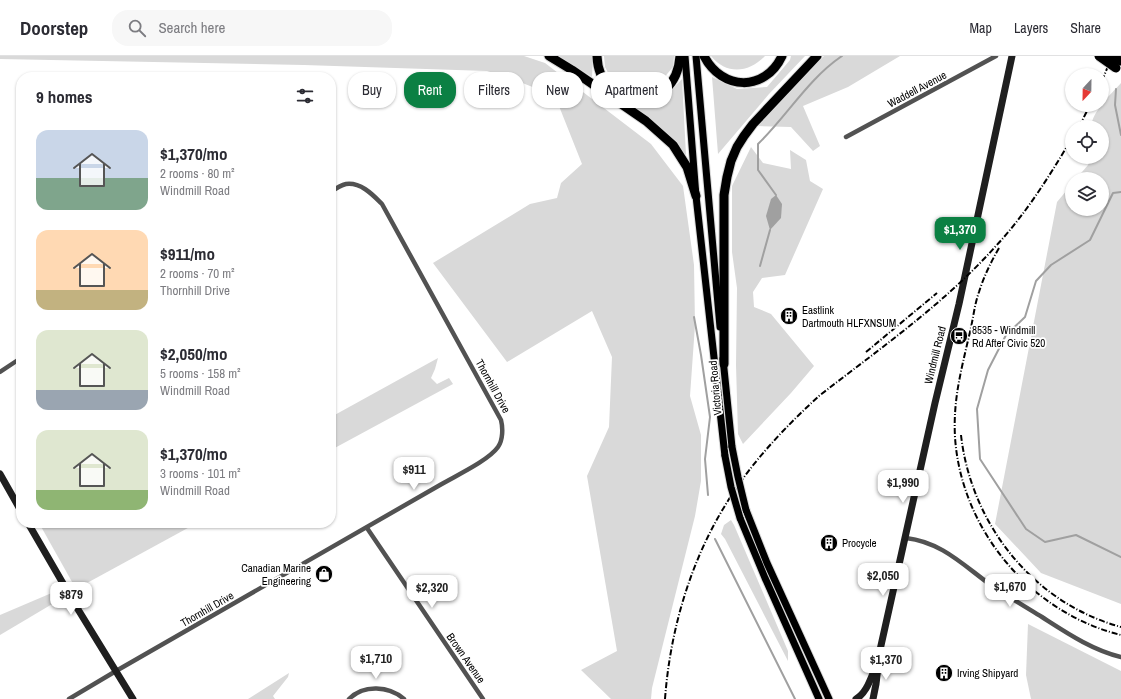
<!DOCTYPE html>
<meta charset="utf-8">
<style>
:root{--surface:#fff;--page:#f7f7f7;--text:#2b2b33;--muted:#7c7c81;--line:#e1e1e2;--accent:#0b8043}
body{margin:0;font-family:"Archivo Narrow",sans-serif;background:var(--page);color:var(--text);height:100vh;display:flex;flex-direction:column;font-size:15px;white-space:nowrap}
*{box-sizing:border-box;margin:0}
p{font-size:13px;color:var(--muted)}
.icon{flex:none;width:22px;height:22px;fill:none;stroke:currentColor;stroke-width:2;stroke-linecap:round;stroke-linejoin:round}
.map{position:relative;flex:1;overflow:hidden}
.sheet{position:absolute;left:16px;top:16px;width:320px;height:456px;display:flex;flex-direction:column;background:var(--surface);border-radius:16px;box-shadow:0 1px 3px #0004}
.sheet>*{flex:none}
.hud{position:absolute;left:348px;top:16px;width:380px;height:36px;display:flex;gap:8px}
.needle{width:26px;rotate:202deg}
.controls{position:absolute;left:1065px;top:12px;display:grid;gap:8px}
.controls a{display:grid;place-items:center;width:44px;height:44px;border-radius:50%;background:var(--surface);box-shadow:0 1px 3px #0004;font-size:20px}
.price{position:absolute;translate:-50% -34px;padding:0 9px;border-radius:8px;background:#fff;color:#222;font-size:13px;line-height:26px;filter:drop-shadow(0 1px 2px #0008)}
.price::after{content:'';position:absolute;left:50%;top:24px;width:12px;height:9px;margin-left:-6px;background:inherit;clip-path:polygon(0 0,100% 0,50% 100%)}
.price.selected{background:var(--accent);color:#fff}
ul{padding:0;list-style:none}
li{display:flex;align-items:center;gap:12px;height:100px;padding:0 20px}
li span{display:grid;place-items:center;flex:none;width:112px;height:80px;border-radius:12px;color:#555}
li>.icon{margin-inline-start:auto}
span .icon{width:48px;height:48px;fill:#fffc;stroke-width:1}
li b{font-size:17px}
h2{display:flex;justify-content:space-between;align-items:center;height:48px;padding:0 20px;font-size:17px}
.chip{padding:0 14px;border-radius:16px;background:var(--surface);box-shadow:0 1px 3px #0004;font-size:14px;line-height:36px}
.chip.selected{background:var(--accent);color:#fff}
header{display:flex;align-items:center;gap:24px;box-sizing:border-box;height:56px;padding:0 20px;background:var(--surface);border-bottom:1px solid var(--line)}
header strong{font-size:19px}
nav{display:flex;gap:22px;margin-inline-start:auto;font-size:14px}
.search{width:280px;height:36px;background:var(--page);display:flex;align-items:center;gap:10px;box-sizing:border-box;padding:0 14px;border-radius:16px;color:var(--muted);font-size:15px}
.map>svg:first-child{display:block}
</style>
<header>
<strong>Doorstep</strong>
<div class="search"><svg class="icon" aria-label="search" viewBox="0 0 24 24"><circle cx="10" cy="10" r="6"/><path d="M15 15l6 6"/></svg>Search here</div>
<nav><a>Map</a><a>Layers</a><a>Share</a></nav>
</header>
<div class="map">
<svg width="1121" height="643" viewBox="0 0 1121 643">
<rect width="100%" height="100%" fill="#fff"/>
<g fill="#d9d9d9">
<path d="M0,0H524L545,7L651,88L683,130L694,209L695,269L690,340L701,379V425L695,460L652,632L651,643H611L581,614L617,595L587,420L609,371L612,301L592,255L507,306L433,207L530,148L557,142L561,127L582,108L555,40L515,24L487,15L304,9L0,3Z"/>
<path d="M559,0H593L592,21Z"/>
<path d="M604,0H674L673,11L662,24L645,35L629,33L612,24L605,11Z"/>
<path d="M711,0H765C749,17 726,19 711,0Z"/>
<path d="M791,0H805L769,38L718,98L712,21L737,33L767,31L790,4Z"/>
<path d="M824,0H900L848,31L803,50L820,90L813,95L791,71L757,70L788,36Z"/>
<path d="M682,23L686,99L657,71L625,46L647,48L667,39Z"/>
<path d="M1121,27V548L1041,517L995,468L1057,146L1072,128V153H1102V123H1076L1088,109L1092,101H1102V71H1091C1092,56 1111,38 1121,27Z"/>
<path d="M751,91L763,107L791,113L790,94L806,104L810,125L823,133L785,219L762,222L753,236L754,251L771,258L814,310L791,337L743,388L738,378L736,309L737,232L732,196V130Z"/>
<path d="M438,302L435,313L431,322L437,328L449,322L453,328L331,394V361Z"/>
<path d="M731,464L734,469L788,595V605L725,483L721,478L724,469Z"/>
<path d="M39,467H197L76,533Z"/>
<path d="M54,536L59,544L0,579V559Z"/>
<path d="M1028,568L1121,615V643H1031L1026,619Z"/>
<path d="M289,617L288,621L273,640L275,643H248Z"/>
</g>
<path fill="#a0a0a0" d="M776,139L782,148L781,162L770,174L766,160L771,143Z"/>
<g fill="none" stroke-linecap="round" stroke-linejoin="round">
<g stroke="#a0a0a0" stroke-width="2">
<path d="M1116,33L1115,49L1121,79"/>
<path d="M1121,136L1113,137L1090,184L1051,209L1036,225L1025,261L1006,279L988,314L977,353L980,403L1026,473L1045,486L1076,479L1121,501"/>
<path d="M776,139L758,114V88C787,60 808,23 842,0"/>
<path d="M760,210L770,174"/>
<path d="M694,261L701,299L710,361L705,403L708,439"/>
<path d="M715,483L795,643"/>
</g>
<defs>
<g id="primary">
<path d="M685,0L696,140L725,400"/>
<path d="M696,0L720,271"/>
<path d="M723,303L732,391"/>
<path d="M746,454L767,507L829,643"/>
<path d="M740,462L765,522L819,643"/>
</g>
<g id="highway">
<path d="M549,0L572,14L646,65L673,89L687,111L696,140"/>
<path d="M597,0C599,56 676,60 680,0"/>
<path d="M704,0C722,35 765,36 782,0"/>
<path d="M724,308V139L727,121L731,105L737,91L744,80L753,68L817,0"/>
</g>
</defs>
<use href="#primary" stroke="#dbdbdb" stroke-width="9"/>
<use href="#highway" stroke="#dbdbdb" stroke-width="11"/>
<g stroke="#525252" stroke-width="4.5">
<path d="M846,81L996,0"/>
<path d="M0,316L21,302"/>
<path d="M367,472L483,643"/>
<path d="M906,482C940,486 961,507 988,527C1005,539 1024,550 1042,561C1067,577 1092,594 1121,601"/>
<path d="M69,643L116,615L440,429C455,420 488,405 498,391C503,384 503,372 501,364L382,148C373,139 361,126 346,128C341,129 335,133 331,136"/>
<path d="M349,643C364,628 389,630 404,643"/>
</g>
<g stroke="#1f1f1f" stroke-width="7">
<path d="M0,418L21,455"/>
<path d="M28,467L79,555L133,643"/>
<path d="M856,643C868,636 871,620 877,608"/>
<path d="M873,643L876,628L880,594L935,347L959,248L1012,0"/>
</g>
<use href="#primary" stroke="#000" stroke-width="7"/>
<use href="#highway" stroke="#000" stroke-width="9"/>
<g stroke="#000" stroke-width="2" stroke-dasharray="6 2 1 2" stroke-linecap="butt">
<path d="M1102,25L1112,0"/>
<path d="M1079,71L1090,49"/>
<path d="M999,192C991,206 984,220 979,236C974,250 973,265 969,280C961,315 953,344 955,381C961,474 1031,557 1121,579"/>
<path d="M866,296L937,237"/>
<path d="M961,379C971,468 1033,547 1121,571"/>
<path d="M665,643C670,575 690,506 726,448C750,408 784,372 819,340C879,293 943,249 995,191C1025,159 1049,121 1072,82"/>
</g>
<defs>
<g id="primary-bridge">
<path d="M732,391L738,421L746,454"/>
<path d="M725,400L731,431L740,462"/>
</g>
<g id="highway-bridge">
<path d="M1099,0L1116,12"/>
<path d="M1108,0L1121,5"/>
</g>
</defs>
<use href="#primary-bridge" stroke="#dbdbdb" stroke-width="9" stroke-linecap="butt"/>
<use href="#highway-bridge" stroke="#dbdbdb" stroke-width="11" stroke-linecap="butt"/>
<use href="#primary-bridge" stroke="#000" stroke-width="7"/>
<use href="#highway-bridge" stroke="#000" stroke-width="9"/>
</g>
<defs>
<symbol id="building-disc" viewBox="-11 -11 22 22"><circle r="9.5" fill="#000" stroke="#fff"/><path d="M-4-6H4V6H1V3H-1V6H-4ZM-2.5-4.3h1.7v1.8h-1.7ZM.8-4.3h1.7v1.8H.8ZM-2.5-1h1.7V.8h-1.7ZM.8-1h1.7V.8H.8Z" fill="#fff"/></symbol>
<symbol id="bus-disc" viewBox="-11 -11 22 22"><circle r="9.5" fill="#000" stroke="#fff"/><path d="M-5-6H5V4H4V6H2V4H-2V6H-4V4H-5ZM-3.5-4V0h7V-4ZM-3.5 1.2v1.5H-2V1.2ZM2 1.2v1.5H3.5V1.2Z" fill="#fff"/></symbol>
<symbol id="shop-disc" viewBox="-11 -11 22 22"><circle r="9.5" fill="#000" stroke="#fff"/><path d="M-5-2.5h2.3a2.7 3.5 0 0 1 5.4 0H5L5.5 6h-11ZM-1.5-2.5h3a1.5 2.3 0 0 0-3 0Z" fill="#fff"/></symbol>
</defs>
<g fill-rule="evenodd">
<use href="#building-disc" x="779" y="250" width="20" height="20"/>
<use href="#bus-disc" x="949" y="270" width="20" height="20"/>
<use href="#building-disc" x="819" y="477" width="20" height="20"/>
<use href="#shop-disc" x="314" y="508" width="20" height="20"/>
<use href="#building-disc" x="934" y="607" width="20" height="20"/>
</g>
<g text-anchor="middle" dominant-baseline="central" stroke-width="3.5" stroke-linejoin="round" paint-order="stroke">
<g font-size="11" fill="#000" stroke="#fff">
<text transform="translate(917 33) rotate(-28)">Waddell Avenue</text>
<text transform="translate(935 299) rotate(-76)">Windmill Road</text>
<text transform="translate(493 330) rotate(61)">Thornhill Drive</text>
<text transform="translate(715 332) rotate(-95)">Victoria Road</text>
<text transform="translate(207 553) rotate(-30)">Thornhill Drive</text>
<text transform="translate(466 602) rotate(55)">Brown Avenue</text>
</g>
<g font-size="11" fill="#000" stroke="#fff" text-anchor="start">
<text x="802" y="254">Eastlink<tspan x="802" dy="13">Dartmouth HLFXNSUM</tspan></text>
<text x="972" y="274">8535 - Windmill<tspan x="972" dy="13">Rd After Civic 520</tspan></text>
<text x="842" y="487">Procycle</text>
<text x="311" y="512" text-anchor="end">Canadian Marine<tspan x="311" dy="13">Engineering</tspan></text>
<text x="957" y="617">Irving Shipyard</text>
</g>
</g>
</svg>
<div class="controls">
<a><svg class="needle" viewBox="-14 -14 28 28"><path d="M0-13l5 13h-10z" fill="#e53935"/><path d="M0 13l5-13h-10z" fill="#7c7c81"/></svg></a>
<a><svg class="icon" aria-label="locate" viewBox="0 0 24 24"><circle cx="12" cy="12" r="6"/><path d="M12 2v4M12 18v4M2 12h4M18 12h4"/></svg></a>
<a><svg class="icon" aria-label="layers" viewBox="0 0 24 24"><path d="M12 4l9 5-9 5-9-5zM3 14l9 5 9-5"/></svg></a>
</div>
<b class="price selected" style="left:960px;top:195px">$1,370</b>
<b class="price" style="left:414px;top:435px">$911</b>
<b class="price" style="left:903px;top:448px">$1,990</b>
<b class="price" style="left:883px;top:541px">$2,050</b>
<b class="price" style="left:1010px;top:552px">$1,670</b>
<b class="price" style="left:432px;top:553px">$2,320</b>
<b class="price" style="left:71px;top:560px">$879</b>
<b class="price" style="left:376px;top:624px">$1,710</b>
<b class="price" style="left:886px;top:625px">$1,370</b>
<div class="hud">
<a class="chip">Buy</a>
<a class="chip selected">Rent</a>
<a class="chip">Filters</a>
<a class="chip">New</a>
<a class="chip">Apartment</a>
</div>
<section class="sheet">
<h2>9 homes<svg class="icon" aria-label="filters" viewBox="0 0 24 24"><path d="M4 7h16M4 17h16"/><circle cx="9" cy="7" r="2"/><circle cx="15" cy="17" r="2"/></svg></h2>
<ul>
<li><span style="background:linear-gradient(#c9d6e8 60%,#7fa58c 0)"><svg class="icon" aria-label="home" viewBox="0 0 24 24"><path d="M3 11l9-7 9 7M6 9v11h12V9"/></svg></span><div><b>$1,370/mo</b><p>2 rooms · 80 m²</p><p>Windmill Road</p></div></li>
<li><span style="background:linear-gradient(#ffd9b3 75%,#c2b280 0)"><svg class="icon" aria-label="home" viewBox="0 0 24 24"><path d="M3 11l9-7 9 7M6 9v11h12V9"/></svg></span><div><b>$911/mo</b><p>2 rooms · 70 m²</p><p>Thornhill Drive</p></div></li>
<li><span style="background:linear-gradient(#dfe7d0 75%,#9aa5b1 0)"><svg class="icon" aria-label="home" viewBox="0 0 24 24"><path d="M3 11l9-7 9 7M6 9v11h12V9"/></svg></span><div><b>$2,050/mo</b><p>5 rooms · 158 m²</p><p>Windmill Road</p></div></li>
<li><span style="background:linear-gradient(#dfe7d0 75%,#8fb573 0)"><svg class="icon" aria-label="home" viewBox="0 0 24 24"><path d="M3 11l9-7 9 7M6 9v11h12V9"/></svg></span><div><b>$1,370/mo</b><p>3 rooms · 101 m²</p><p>Windmill Road</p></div></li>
</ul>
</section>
</div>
